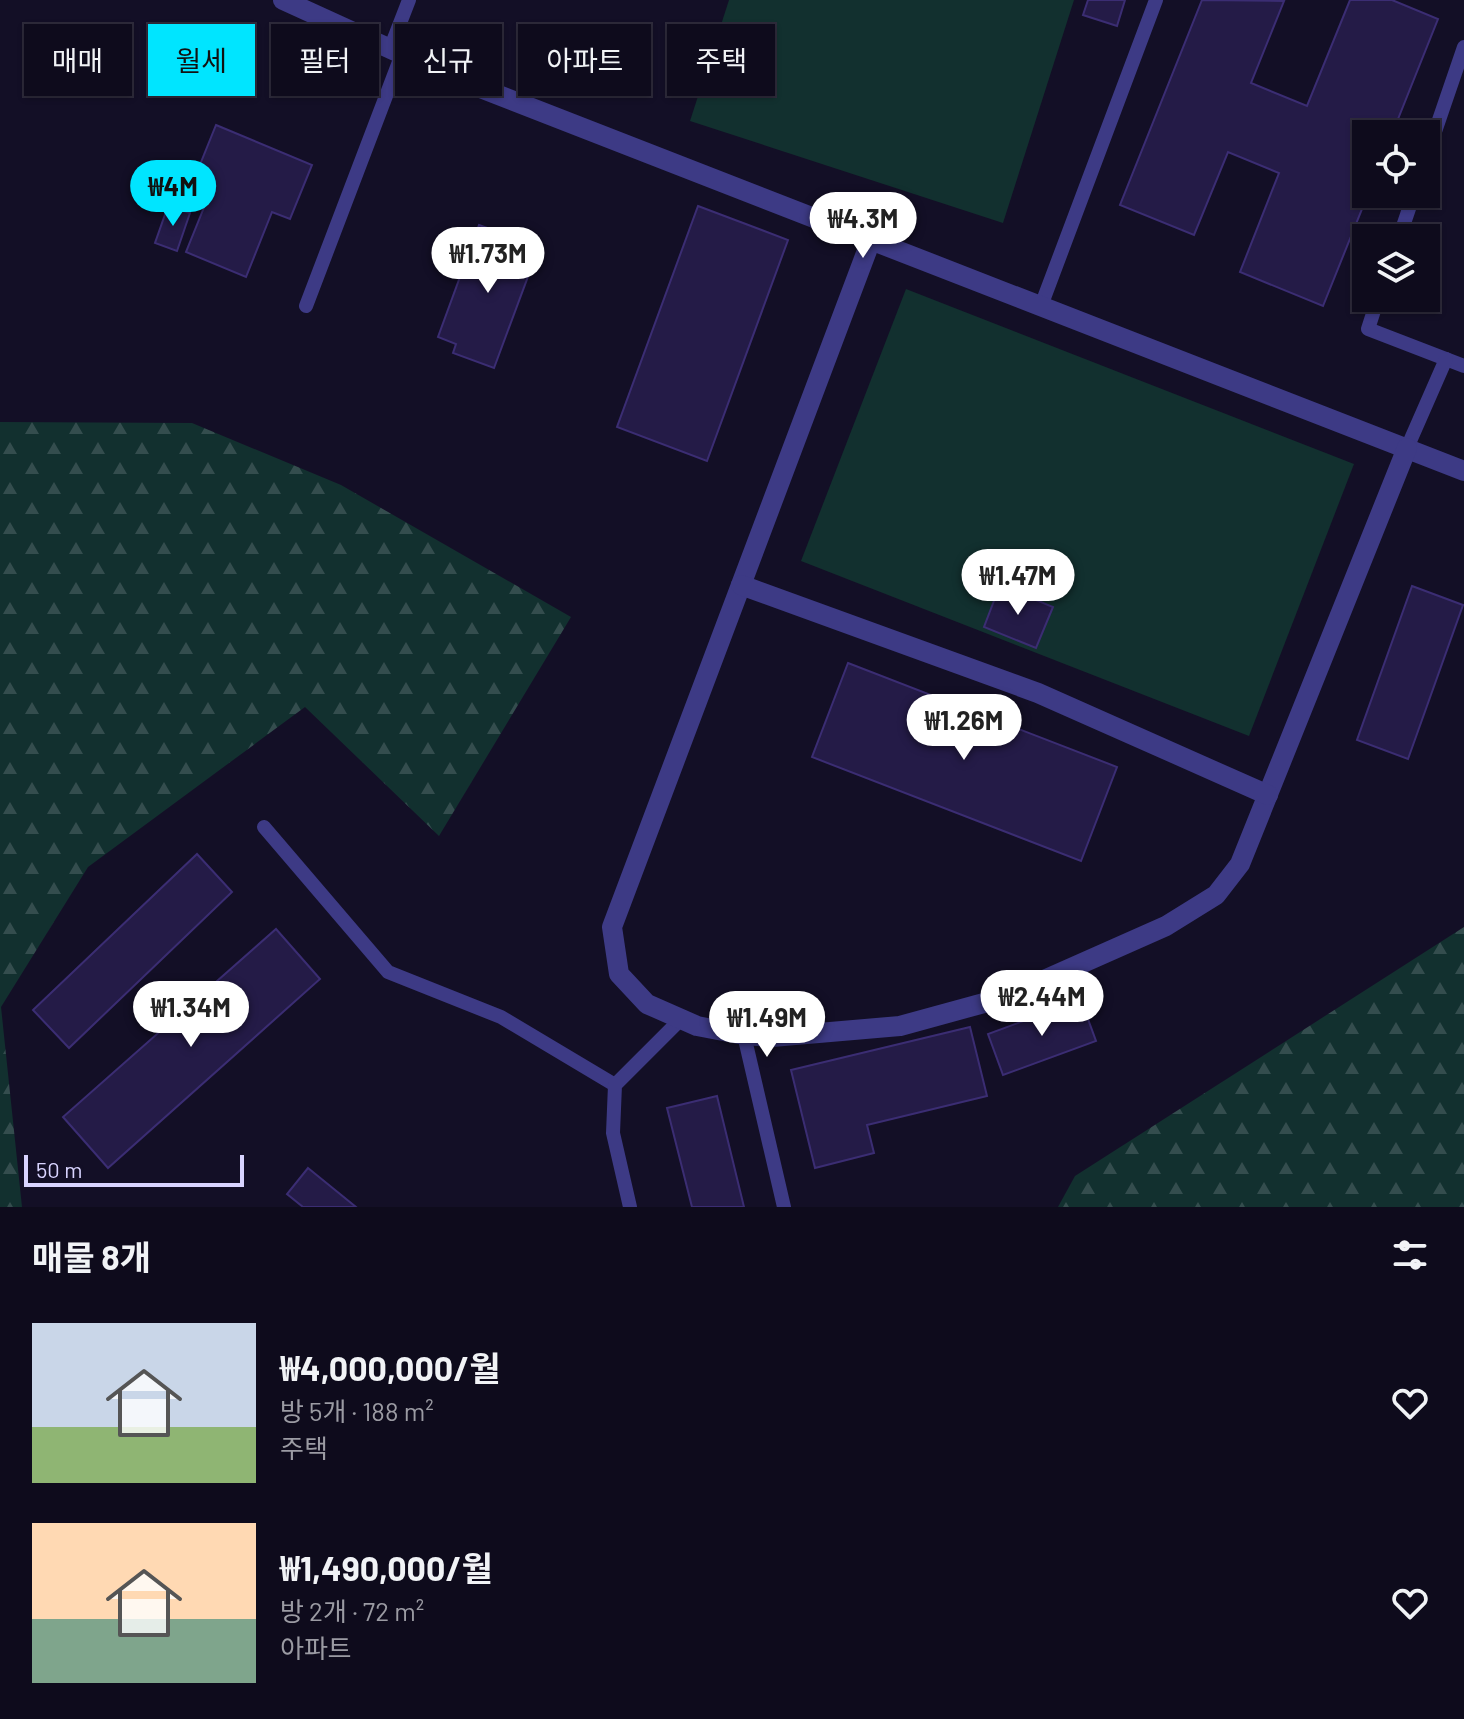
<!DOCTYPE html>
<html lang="ko">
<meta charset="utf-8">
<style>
:root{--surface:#0e0b1c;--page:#171425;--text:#f1f3f6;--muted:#9b9ba3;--line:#2e2b3b;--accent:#00e5ff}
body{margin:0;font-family:Barlow,"Noto Sans KR",sans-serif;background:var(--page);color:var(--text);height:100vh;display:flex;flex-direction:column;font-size:30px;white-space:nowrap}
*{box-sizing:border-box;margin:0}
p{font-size:26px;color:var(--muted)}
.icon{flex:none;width:44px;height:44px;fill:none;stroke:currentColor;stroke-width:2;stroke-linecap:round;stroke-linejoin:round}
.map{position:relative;height:1207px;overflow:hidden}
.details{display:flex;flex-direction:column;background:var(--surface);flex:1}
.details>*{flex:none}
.hud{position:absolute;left:24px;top:24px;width:800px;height:72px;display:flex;gap:16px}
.buttons{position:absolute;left:1352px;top:120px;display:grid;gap:16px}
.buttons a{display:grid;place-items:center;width:88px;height:88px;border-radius:0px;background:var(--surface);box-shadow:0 2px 6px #0004,0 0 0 2px var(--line);font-size:40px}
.scale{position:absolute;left:24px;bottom:20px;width:220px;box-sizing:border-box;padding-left:8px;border:4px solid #d9d4ff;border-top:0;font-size:22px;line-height:28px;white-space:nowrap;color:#d9d4ff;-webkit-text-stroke:6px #130f26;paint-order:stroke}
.price{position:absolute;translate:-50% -68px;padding:0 18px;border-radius:28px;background:#fff;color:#222;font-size:26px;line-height:52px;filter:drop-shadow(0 2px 4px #0008)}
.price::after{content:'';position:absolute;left:50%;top:48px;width:24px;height:18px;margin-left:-12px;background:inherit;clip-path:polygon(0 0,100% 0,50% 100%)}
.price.active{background:var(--accent);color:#111}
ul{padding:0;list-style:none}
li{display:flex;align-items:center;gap:24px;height:200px;padding:0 32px}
li span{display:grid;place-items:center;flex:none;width:224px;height:160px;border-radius:0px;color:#555}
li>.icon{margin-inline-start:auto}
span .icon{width:96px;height:96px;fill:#fffc;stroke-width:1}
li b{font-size:34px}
h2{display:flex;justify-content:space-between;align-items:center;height:96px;padding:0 32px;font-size:34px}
.tag{padding:0 28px;border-radius:0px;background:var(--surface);box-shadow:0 2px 6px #0004,0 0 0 2px var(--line);font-size:28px;line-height:72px}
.tag.active{background:var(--accent);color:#111}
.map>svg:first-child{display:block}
</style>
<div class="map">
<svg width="1464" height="1207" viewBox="0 0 1464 1207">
<defs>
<pattern id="forest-firs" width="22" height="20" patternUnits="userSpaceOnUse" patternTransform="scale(2)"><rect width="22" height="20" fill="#12302f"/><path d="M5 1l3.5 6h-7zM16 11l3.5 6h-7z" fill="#344d4e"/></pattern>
</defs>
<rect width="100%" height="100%" fill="#130f26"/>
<g fill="#12302f">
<path d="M729,0H1074L1003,223L690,121Z"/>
<path d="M906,289L1354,464L1249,736L801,561Z"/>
</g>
<g fill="url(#forest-firs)">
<path d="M0,422L192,423L341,485L571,617L439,836L305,707L88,867L1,1007L22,1207H0Z"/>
<path d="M1464,927V1207H1058L1075,1176Z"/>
</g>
<g fill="#241b47" stroke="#3b2d73" stroke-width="2">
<path d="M1088,0H1125L1117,26L1083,15Z"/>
<path d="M1202,0L1284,1L1251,83L1307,106L1350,0H1392L1438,19L1392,134H1366L1368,194L1323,306L1240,272L1279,173L1228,152L1194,235L1120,205Z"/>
<path d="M216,125L312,165L290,219L272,212L246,277L186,252L211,190L193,182Z"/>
<path d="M168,206L190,213L177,251L155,243Z"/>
<path d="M698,206L788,240L707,461L617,427Z"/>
<path d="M479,225L539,247L494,368L453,353L456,344L438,337Z"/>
<path d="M1000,585L1053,607L1036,648L984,627Z"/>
<path d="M1412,586L1463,605L1408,759L1357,740Z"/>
<path d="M848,663L1117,767L1081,861L812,757Z"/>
<path d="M197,854L232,892L69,1048L33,1010Z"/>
<path d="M276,929L320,979L108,1168L63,1117Z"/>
<path d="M1081,1000L1096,1041L1003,1075L988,1034Z"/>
<path d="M970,1027L987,1096L867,1125L874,1153L815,1168L791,1070Z"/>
<path d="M717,1096L744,1207H692L667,1108Z"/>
<path d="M308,1168L356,1207H303L287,1194Z"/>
</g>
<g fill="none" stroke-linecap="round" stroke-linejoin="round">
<g stroke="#3d3a85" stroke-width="14">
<path d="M390,49L409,0"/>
<path d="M1426,158L1464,47"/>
<path d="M1399,238L1414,194"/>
<path d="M1378,298L1368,329L1464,366"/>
<path d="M306,306L402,54"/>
<path d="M1041,306L1156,0"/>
<path d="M1407,448L1446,359"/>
<path d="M264,827L388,972L501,1017L615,1085"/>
<path d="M744,1035L784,1207"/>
<path d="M630,1207L613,1133L615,1085L681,1019"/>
</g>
<g stroke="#3d3a85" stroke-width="20">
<path d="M283,0L452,77L1464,471"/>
<path d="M871,240L612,927L619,974L647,1004L697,1026L744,1035L772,1037L900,1026L1006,997L1166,926L1216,895L1240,864L1407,448"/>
<path d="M741,585L1038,693L1268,795"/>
</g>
</g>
</svg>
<div class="buttons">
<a><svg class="icon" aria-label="locate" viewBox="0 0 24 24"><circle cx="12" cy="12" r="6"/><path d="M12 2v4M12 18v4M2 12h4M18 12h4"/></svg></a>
<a><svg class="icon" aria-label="layers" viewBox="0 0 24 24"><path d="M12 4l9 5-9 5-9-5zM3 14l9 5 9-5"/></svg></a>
</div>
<div class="scale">50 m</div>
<b class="price active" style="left:173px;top:228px">₩4M</b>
<b class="price" style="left:863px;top:260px">₩4.3M</b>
<b class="price" style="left:488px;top:295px">₩1.73M</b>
<b class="price" style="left:1018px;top:617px">₩1.47M</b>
<b class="price" style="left:964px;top:762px">₩1.26M</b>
<b class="price" style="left:1042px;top:1038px">₩2.44M</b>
<b class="price" style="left:191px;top:1049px">₩1.34M</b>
<b class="price" style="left:767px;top:1059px">₩1.49M</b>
<div class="hud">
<a class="tag">매매</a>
<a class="tag active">월세</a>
<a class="tag">필터</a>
<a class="tag">신규</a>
<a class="tag">아파트</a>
<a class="tag">주택</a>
</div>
</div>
<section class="details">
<h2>매물 8개<svg class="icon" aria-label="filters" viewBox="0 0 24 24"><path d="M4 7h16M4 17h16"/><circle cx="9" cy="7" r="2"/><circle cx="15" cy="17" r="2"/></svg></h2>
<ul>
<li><span style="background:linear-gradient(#c9d6e8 65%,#8fb573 0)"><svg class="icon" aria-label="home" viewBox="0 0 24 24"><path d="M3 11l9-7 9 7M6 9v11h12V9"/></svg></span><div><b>₩4,000,000/월</b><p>방 5개 · 188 m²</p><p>주택</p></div><svg class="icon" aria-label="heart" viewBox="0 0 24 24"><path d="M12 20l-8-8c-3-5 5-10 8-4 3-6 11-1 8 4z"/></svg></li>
<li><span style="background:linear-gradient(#ffd9b3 60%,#7fa58c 0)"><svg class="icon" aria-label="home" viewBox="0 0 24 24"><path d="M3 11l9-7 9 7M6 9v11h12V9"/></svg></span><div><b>₩1,490,000/월</b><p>방 2개 · 72 m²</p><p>아파트</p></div><svg class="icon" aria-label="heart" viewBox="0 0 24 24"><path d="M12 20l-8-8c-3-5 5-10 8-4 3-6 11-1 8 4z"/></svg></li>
</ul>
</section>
